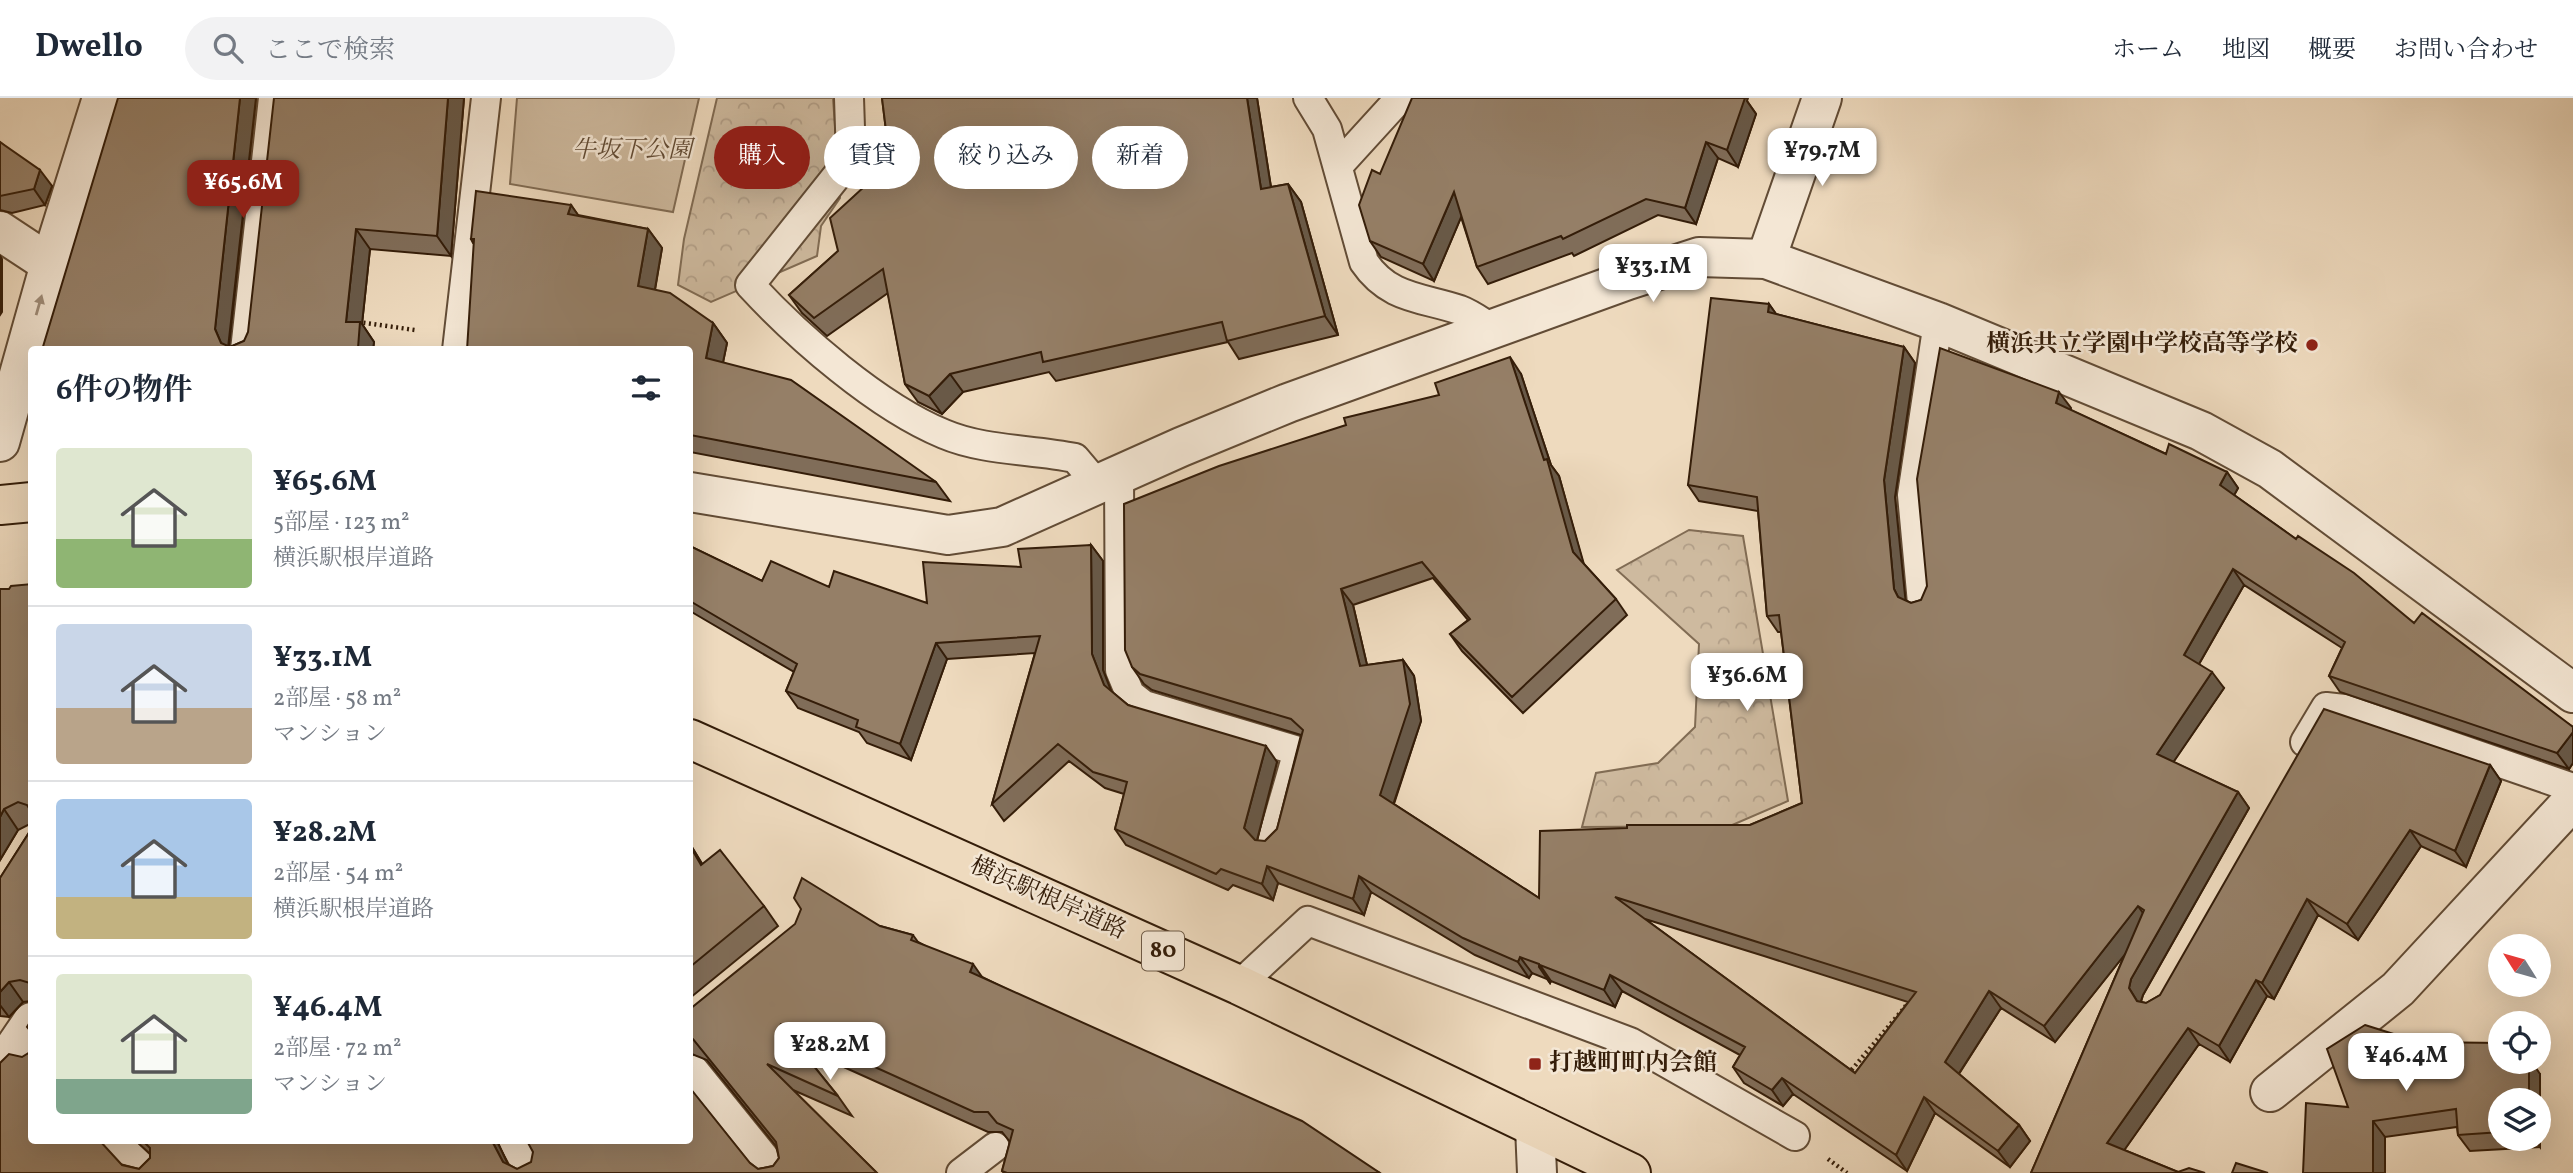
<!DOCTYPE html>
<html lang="ja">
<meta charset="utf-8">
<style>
:root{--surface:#fff;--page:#f2f2f3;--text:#1f2937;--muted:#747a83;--line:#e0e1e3;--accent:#8f2418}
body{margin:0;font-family:Vollkorn,"Noto Serif JP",serif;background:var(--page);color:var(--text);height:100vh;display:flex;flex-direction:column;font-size:26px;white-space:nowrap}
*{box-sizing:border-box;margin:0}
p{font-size:23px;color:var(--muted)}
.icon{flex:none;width:38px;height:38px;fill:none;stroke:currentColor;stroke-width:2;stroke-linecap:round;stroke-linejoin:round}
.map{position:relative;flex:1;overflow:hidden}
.details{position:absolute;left:28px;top:248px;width:665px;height:798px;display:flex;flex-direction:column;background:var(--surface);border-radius:7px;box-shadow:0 7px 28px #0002}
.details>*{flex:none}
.guide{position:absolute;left:714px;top:28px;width:665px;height:63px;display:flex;gap:14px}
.needle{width:46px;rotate:307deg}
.fabs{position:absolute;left:2488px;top:836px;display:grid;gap:14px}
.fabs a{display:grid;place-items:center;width:63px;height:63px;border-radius:50%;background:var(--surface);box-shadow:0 7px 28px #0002;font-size:35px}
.price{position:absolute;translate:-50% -60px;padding:0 16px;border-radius:14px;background:#fff;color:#222;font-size:23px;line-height:46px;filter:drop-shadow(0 2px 4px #0008)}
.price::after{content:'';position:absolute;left:50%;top:42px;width:21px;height:16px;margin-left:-10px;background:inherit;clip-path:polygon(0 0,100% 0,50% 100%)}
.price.selected{background:var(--accent);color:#fff}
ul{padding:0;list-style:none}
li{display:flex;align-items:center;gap:21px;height:175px;padding:0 28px}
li+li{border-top:2px solid var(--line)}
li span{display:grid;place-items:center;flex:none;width:196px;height:140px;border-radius:7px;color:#555}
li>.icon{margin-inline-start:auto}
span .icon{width:84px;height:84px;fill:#fffc;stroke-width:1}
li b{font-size:30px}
h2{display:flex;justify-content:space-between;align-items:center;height:84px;padding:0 28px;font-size:30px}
.chip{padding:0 24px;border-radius:32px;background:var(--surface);box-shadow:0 7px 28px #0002;font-size:24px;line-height:63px}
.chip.selected{background:var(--accent);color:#fff}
header{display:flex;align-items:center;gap:42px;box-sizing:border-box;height:98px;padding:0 35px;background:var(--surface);border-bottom:2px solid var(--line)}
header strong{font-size:33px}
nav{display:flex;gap:38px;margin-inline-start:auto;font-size:24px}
.search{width:490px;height:63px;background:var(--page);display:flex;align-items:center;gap:18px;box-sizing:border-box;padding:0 24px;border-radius:38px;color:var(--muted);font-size:26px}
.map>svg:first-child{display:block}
</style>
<header>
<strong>Dwello</strong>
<div class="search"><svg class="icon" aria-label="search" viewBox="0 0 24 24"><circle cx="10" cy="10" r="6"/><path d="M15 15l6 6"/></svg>ここで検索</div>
<nav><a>ホーム</a><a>地図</a><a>概要</a><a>お問い合わせ</a></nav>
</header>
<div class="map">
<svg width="2573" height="1075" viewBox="0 0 2573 1075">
<defs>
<pattern id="forest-crowns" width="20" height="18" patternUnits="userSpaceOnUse" patternTransform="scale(1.75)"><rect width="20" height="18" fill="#ceba9f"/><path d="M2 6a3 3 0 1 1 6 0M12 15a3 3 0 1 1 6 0" fill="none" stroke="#b29f88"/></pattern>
</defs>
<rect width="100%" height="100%" fill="#eedabe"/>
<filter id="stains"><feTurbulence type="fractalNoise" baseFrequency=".00286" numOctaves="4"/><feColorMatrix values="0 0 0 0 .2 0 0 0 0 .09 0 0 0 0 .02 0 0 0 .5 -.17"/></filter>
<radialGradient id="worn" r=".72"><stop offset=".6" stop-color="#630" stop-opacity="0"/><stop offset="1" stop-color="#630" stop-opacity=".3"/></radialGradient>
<g fill="url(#forest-crowns)" stroke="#816c54" stroke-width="2">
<path d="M717,0H833L840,100L821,128L817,158L711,204L678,187L684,141Z"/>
<path d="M1689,432L1743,438L1788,703L1730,728L1582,729L1596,675L1658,665L1695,629L1699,546L1617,472Z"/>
</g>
<path fill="#ceba9f" stroke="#816c54" stroke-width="2" d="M517,0H699L673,114L510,86Z"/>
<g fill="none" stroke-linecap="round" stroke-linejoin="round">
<defs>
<g id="lane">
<path d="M849,0L851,60L750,187C798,239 878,309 944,336C984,353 1032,351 1075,360L1097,386"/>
<path d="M1308,0L1327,31L1364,164C1389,201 1421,199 1460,212C1471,216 1483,225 1493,231"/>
<path d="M1338,68L1400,0"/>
<path d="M245,252L273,0"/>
<path d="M457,252L486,0"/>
<path d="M1119,376L1120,572L1130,596L1144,607L1298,653L1272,743"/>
<path d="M1922,505L1912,397L1938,224"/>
<path d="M2305,644L2326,609L2344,611L2573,690"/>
<path d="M1239,887L1308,823L1630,944L1795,1038"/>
<path d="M694,972L777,1075"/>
<path d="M115,1043L148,1075"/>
<path d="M513,1043L531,1075"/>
<path d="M961,1075L995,1049"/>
</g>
<g id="street">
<path d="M0,133L50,166"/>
<path d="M1766,161L1822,0"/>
<path d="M0,344L50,166L102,0"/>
<path d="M690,394L948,437L1002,429L1181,349L1288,305L1628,182L1699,159L1766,161L1938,224L2201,333L2270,371L2573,595"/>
<path d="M0,971L32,924"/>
<path d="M2270,994L2398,891L2573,702"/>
<path d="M1535,1029L1537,1075"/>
</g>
<g id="primary">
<path d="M0,407L32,404"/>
<path d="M690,641L1239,887L1631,1075"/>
</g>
</defs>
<use href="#lane" stroke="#624c36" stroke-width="32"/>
<use href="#street" stroke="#624c36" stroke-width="42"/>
<use href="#primary" stroke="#341d09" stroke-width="42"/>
<g stroke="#341d09" stroke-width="4.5" stroke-dasharray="2 3.5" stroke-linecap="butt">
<path d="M358,224L415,232"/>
<path d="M1848,976L1905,909L1910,899"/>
<path d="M1828,1061L1847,1075"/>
</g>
<use href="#lane" stroke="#f4e7d5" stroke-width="28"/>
<use href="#street" stroke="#f4e7d5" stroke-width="38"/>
<use href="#primary" stroke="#eedabe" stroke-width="38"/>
</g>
<g fill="#806d59" stroke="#341d09" stroke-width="2" fill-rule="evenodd">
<path d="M256,0L229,248L230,249L244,243L464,0L451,158L370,151L362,226L374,244L373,252H42Z"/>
<path d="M882,0H1257L1271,89L1288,86L1301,104L1338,237L1239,261L1228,244L1056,283L1049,274L963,294L942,316L918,304L905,286L888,195L827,238L802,215L789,197L838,153L890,65Z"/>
<path d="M1747,3L1756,16L1738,69L1718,60L1696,126L1658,117L1574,158L1572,155L1488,186L1477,169L1461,119L1434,183L1381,159L1370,143L1380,76Z"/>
<path d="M0,44L52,88L45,107L12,115L0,112Z"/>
<path d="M571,107L578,117L648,131L662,150L655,192L713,225L727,245L723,264L936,384L950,403L690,354V252L473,145L471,141Z"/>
<path d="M1769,206L1776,216L1904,249L1915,265L1895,399L1905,502L1911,505L1921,502L2071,310L2070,312L2166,356L2227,374L2238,390L2234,397L2414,525L2573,629V665L2569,671L2340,594L2329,578L2342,550L2244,487L2199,566L2224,590L2173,664L2238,694L2249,710L2143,897L2141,904L2146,905L2160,897L2490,667L2501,683L2466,769L2421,748L2358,842L2318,817L2274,901L2267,898L2230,964L2199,946L2124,1052L2178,1074L2205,1075H2031L2125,856L2055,944L2001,910L1959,976L2019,1027L2030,1043L2010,1069L1935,1015L1907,1073L1793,996L1783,1008L1744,985L1733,969L1740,957L1622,893L1615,909L1551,883L1550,885L1547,881L1532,875L1529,880L1475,857L1371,794L1364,817L1278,785L1273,802L1233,787L1228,792L1126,747L1115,731L1124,696L1105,690L1069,663L1004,723L992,706L1035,555L947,561L911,662L867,645L859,634L798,610L786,593L794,574L690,513V448L762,483L829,489L927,505L1021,469L1091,447L1103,463V572L1111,593L1128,607L1277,664L1257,743H1265L1277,731L1301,637L1152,592L1144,586L1132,569L1439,297L1521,276L1551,367L1559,378L1583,465L1616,501L1627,517L1523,615L1462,553L1450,536L1468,522L1433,480L1353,507L1367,567L1403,562L1414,578L1421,623L1394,706L1539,800L1750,727L1802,705L1781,534H1778L1767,518L1758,413L1699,403L1688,387ZM1645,821L1764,858L1908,904L1855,975Z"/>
<path d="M32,486V725L18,732L0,762V491H9Z"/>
<path d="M32,730V903L23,904L9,919L0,918V780Z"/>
<path d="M690,746L702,766L764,808L778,828L690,900Z"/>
<path d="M880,828L913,837L918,844L982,879L1380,1075H1004L1002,1073L1010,1044L1002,1034H988L797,948L838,998L852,1018L793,992L877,1075H0L32,1043L139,1071L150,1060V1056L136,1043H497L508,1066L517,1071L750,1065L758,1071L773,1068L779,1060L776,1048L707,962L692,956L690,957V911Z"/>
<path d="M2419,944L2540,976V1049L2470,1053L2458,1037L2457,1029L2385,1039L2348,1009ZM2501,1003L2539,1041H2501Z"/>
</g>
<g fill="#685948" stroke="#341d09" stroke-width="2">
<path d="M240,0H256L228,250L221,245L215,231Z"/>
<path d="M448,0H464L451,158L437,138Z"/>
<path d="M1247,0H1257L1274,109L1261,91Z"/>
<path d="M1736,0H1748L1747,3L1756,16L1738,69L1727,52Z"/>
<path d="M1706,44L1718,60L1696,126L1685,110Z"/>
<path d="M40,72L52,88L45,107L34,91Z"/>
<path d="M1288,86L1301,104L1338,237L1325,218Z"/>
<path d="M1454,94L1465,110L1434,183L1423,166Z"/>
<path d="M571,107L585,127L568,116Z"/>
<path d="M356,131L370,151L362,226L374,244L373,252H359L346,224Z"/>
<path d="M648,131L662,150L652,208L638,188Z"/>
<path d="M0,158L2,161V214L0,217Z"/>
<path d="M1769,206L1781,223L1768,214Z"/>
<path d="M713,225L727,245L720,279L706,260Z"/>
<path d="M1904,249L1915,265L1895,399L1906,507L1898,499L1894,491L1884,382Z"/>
<path d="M1510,259L1521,276L1551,367L1559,378L1585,470L1573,454Z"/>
<path d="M950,276L963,294L942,316L929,298Z"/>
<path d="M2059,294L2071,310L2067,321L2056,305Z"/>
<path d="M2227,374L2238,390L2231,403L2220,387Z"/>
<path d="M1091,447L1103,463V572L1115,603L1104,587L1092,556Z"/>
<path d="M2233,471L2244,487L2195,573L2184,557Z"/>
<path d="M1341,491L1353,507L1371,584L1360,568Z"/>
<path d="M936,545L947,561L911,662L900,646Z"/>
<path d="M1403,562L1414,578L1421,623L1391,713L1380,697Z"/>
<path d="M2212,574L2224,590L2168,672L2157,656Z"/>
<path d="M2573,634V665L2569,671L2557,655Z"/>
<path d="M1266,648L1277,664L1256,746L1244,730Z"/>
<path d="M2490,667L2501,683L2466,769L2455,753Z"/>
<path d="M2238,694L2249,710L2143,897L2140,906L2137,903L2129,890L2131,881Z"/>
<path d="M4,711L18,732L0,762V719Z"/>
<path d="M2410,732L2421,748L2358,842L2347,826Z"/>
<path d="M690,746L695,754L715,787L701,767L690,748Z"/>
<path d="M1267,768L1278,785L1273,802L1262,786Z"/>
<path d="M1359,778L1371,794L1364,817L1353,801Z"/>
<path d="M2307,801L2318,817L2274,901L2262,885Z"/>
<path d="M2138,808L2150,825L2055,944L2044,928Z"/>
<path d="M1520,859L1532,875L1529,880L1518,864Z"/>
<path d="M973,866L987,886L970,874Z"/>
<path d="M1540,867L1551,883L1550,885L1539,869Z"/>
<path d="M1610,877L1622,893L1615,909L1604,892Z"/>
<path d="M2256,882L2267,898L2230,964L2219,948Z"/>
<path d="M9,884L23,904L9,919L0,907V894Z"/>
<path d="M1989,893L2001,910L1956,980L1945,964Z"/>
<path d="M2188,930L2199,946L2118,1061L2107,1045Z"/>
<path d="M2529,964H2532L2540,976V1049L2534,1041H2539V1003H2529Z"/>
<path d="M1782,980L1793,996L1783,1008L1772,992Z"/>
<path d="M1924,999L1935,1015L1907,1073L1896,1057Z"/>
<path d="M2373,1023L2385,1039V1075H2373Z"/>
<path d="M2019,1027L2030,1043L2010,1069L1998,1053Z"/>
<path d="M492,1043H497L512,1075L503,1064Z"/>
</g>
<g fill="#957f67" stroke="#341d09" stroke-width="2" fill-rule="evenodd">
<path d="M118,0H240L215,231L221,245L230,249L244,243L248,234L274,0H448L437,138L356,131L346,224H360L358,250L377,252H42Z"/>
<path d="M882,0H1247L1261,91L1288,86L1325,218L1227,243L1222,224L1043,264L1041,254L950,276L929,298L905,286L883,171L814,220L789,197L838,153L830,120L890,65Z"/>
<path d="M1412,0H1745L1727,52L1706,44L1685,110L1646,101L1563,141L1561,138L1477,169L1454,94L1423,166L1370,143L1359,107L1372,72L1380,76Z"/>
<path d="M0,44L40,72L34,91L0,98Z"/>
<path d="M476,93L571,107L568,116L648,131L638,188L670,195L713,225L706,260L791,282L936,384L690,337V252H467L474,141H471Z"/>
<path d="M1711,200L1769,206L1768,214L1904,249L1884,382L1894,491L1898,499L1911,505L1921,502L1927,488L1917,381L1940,250L2059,294L2056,305L2166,356L2169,346L2227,374L2220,387L2296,441L2298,438L2354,475L2414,525L2422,515L2573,629V634L2557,655L2329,578L2345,544L2233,471L2184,557L2212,574L2157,656L2238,694L2131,881L2129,890L2137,903L2146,905L2160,897L2324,611L2490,667L2455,753L2410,732L2347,826L2307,801L2262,885L2256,882L2219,948L2188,930L2107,1045L2178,1074L2189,1070L2205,1075H2031L2144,812L2138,808L2044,928L1989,893L1945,964L2019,1027L1998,1053L1924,999L1896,1057L1782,980L1772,992L1733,969L1745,949L1610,877L1604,892L1540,867L1539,869V866L1520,859L1518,864L1463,840L1359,778L1353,801L1267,768L1262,786L1221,771L1216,776L1115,731L1127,684L1093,674L1058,646L992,706L1040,538L936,545L900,646L856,629L858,622L786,593L797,566L690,503V448L762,483L771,463L829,489L834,473L927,505L923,464L1021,469L1018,451L1091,447L1092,556L1104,587L1128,607L1266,648L1244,730L1255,742L1265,743L1277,731L1303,632L1291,621L1140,576L1132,569L1125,552L1124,406L1219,368L1346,327L1344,320L1439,297L1435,285L1510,259L1544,362L1547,361L1573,454L1616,501L1512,599L1450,536L1470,521L1422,464L1341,491L1360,568L1403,562L1410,606L1380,697L1539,800L1540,733L1627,730V727H1750L1802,705L1779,517L1767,518L1757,399L1688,387ZM1615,799L1916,894L1855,975Z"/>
<path d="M32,486V715L27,707L18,704L4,711L0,719V491H9L11,488Z"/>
<path d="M32,730V888L30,885L20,882L9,884L0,894V780Z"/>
<path d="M690,748L701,767L720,752L764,808L690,869Z"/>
<path d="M802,780L880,828L913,837L911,842L973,866L970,874L1302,1023L1380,1075H1007L1002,1073L1013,1032L997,1025L988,1014H974L780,926L838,998L767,966L877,1075H0V965L9,956L22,959L30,954L32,949V1043H100L122,1067L139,1071L150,1060V1050L143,1043H492L503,1064L517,1071L531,1064L533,1054L527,1043H690V990L750,1065L758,1071L773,1068L779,1060L776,1044L693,941L690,940V911L795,826L801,811L794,800Z"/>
<path d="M32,921V935L27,929Z"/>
<path d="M2365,927L2419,944L2501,945V964H2529V1003H2501V1034L2458,1037L2456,1011L2373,1023V1075H2303L2306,1005L2348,1009L2327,951Z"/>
<path d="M2236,1065L2268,1075H2232Z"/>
</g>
<defs><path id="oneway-solid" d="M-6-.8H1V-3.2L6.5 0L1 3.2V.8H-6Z" transform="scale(1.75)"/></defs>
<use fill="#9e8c79" href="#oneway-solid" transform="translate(39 207) rotate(-74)"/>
<g fill="#8f2418" stroke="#f4e7d5" stroke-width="2.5">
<circle cx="2312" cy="247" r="7"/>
<rect x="1528" y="959" width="14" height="14" rx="3.5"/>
</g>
<g text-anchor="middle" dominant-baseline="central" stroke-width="5" stroke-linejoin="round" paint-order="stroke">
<rect fill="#f4e7d5" stroke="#6e5a46" stroke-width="2" x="1142" y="833.5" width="42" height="39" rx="5"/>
<g font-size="23" font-weight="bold" fill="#341d09">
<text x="1163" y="853">80</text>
</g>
<g font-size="24" font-style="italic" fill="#624c36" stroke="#f4e7d5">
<text x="632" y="53">牛坂下公園</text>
</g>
<g font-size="24" font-weight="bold" fill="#341d09" stroke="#f4e7d5" text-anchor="end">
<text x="2298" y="247">横浜共立学園中学校高等学校</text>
<text x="1549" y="966" text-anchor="start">打越町町内会館</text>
</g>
<g font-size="24" fill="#341d09" stroke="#f4e7d5">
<text transform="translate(1048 801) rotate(24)">横浜駅根岸道路</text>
</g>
</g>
<rect width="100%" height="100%" filter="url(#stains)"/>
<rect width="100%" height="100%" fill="url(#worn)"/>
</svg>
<div class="fabs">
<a><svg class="needle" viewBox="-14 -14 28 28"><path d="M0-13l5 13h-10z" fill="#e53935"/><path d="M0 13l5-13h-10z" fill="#747a83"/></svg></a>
<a><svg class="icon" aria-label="locate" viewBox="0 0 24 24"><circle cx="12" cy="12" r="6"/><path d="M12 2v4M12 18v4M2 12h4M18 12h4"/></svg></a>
<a><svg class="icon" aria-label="layers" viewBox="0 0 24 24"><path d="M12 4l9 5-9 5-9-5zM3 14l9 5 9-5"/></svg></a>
</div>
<b class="price" style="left:1822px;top:90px">¥79.7M</b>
<b class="price selected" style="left:243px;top:122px">¥65.6M</b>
<b class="price" style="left:1653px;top:206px">¥33.1M</b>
<b class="price" style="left:1747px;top:615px">¥36.6M</b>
<b class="price" style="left:830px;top:984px">¥28.2M</b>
<b class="price" style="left:2406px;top:995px">¥46.4M</b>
<div class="guide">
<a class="chip selected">購入</a>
<a class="chip">賃貸</a>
<a class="chip">絞り込み</a>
<a class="chip">新着</a>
</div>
<section class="details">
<h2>6件の物件<svg class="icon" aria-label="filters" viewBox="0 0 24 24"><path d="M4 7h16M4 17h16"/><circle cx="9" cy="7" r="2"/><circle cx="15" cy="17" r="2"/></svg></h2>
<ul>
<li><span style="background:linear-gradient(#dfe7d0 65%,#8fb573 0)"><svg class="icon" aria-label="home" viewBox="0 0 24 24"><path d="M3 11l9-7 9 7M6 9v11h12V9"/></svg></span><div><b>¥65.6M</b><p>5部屋 · 123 m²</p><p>横浜駅根岸道路</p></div></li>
<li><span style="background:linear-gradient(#c9d6e8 60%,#b9a48a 0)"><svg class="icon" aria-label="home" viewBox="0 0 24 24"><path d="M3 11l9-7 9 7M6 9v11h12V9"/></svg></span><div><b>¥33.1M</b><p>2部屋 · 58 m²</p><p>マンション</p></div></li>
<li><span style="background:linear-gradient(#a9c7e8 70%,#c2b280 0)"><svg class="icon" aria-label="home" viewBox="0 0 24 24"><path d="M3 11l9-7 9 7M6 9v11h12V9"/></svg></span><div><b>¥28.2M</b><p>2部屋 · 54 m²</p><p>横浜駅根岸道路</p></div></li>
<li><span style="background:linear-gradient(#dfe7d0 75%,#7fa58c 0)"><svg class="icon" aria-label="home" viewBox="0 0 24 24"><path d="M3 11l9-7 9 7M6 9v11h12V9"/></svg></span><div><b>¥46.4M</b><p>2部屋 · 72 m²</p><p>マンション</p></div></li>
</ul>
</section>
</div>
